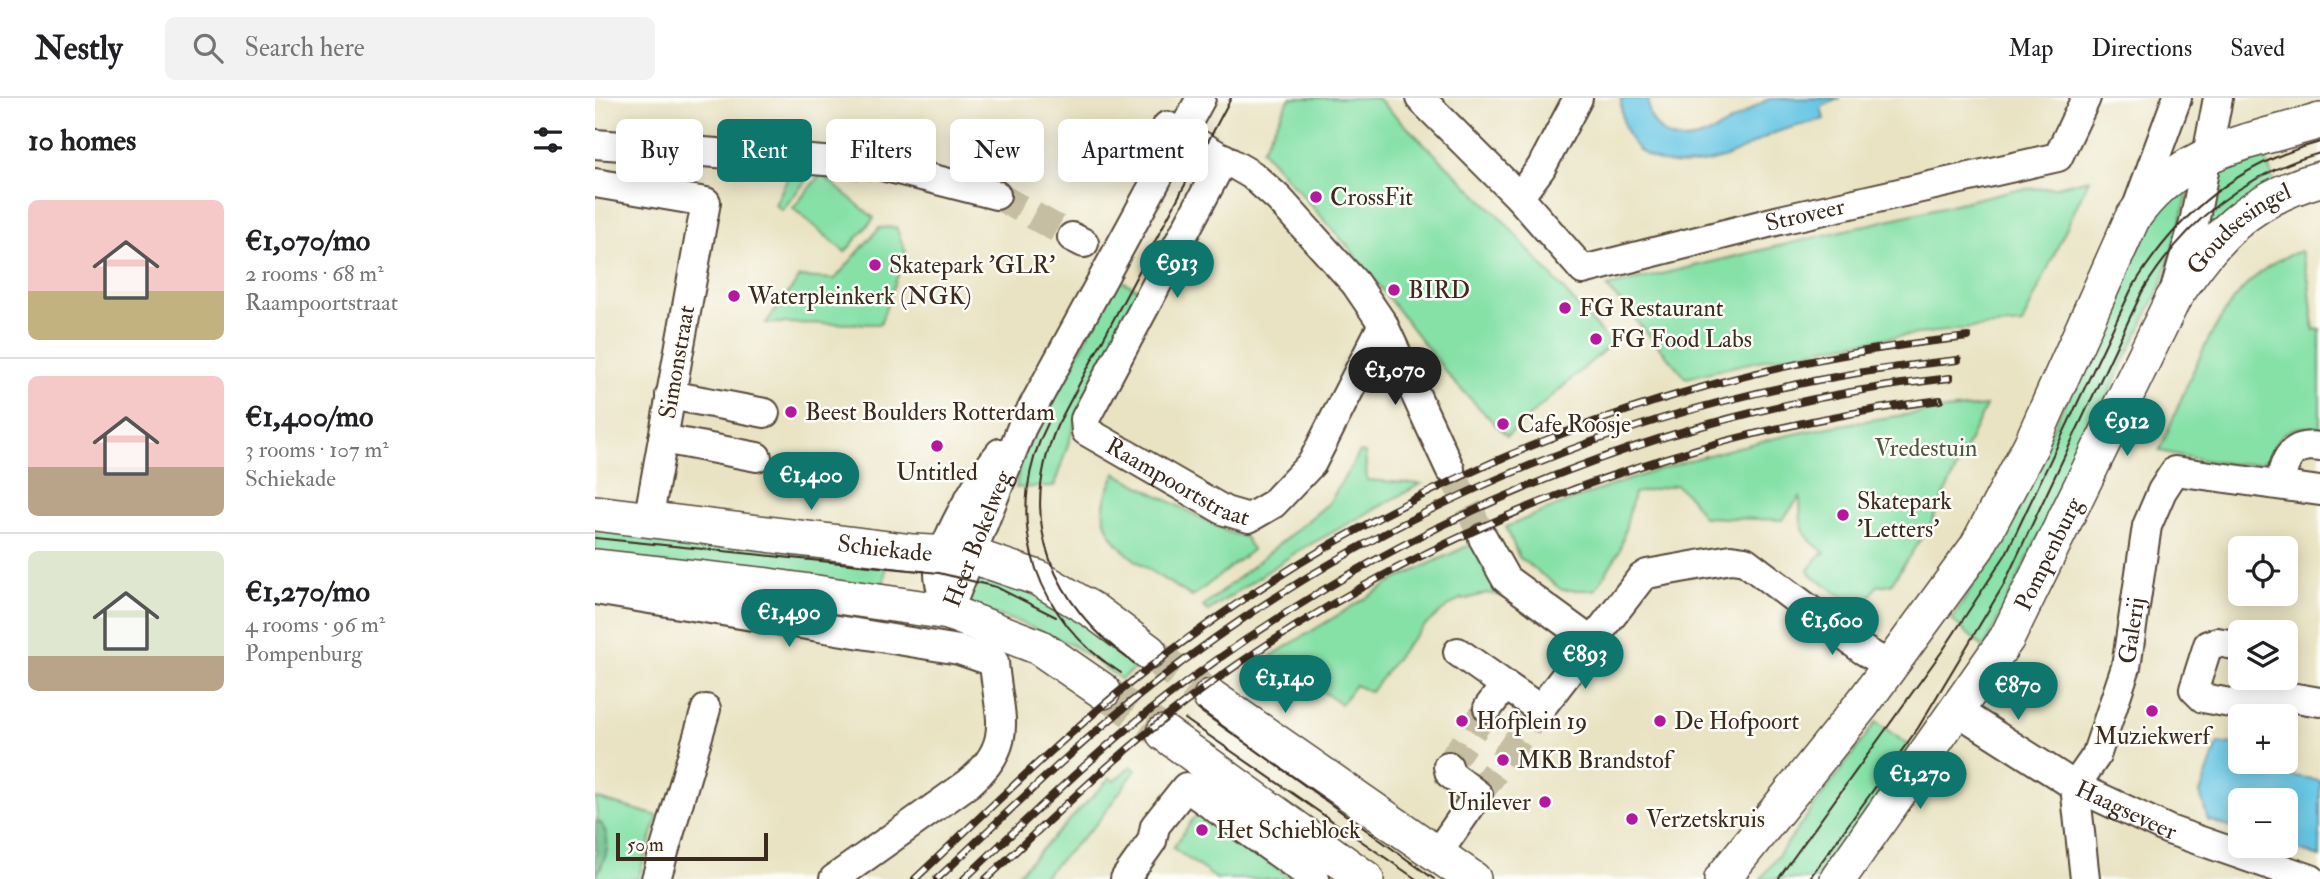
<!DOCTYPE html>
<meta charset="utf-8">
<style>
:root{--surface:#fff;--page:#f2f2f2;--text:#202124;--muted:#757577;--line:#e0e0e0;--accent:#0f766e}
body{margin:0;font-family:"IM FELL Double Pica",serif;background:var(--page);color:var(--text);height:100vh;display:flex;flex-direction:column;font-size:26px;white-space:nowrap}
*{box-sizing:border-box;margin:0}
p{font-size:23px;color:var(--muted)}
.icon{flex:none;width:38px;height:38px;fill:none;stroke:currentColor;stroke-width:2;stroke-linecap:round;stroke-linejoin:round}
.map{position:relative;flex:1;overflow:hidden}
.details{display:flex;flex-direction:column;background:var(--surface);width:595px}
.details>*{flex:none}
.guide{position:absolute;left:21px;top:21px;width:665px;height:63px;display:flex;gap:14px}
.buttons{position:absolute;left:1633px;top:438px;display:grid;gap:14px}
.buttons a{display:grid;place-items:center;width:70px;height:70px;border-radius:10px;background:var(--surface);box-shadow:0 4px 18px #0003;font-size:35px}
.scale{position:absolute;left:21px;bottom:18px;width:152px;box-sizing:border-box;padding-left:7px;border:4px solid #3b2a1e;border-top:0;font-size:19px;line-height:24px;white-space:nowrap;color:#3b2a1e;-webkit-text-stroke:5px #fdfcf7;paint-order:stroke}
.price{position:absolute;translate:-50% -60px;padding:0 16px;border-radius:24px;background:var(--accent);color:#fff;font-size:23px;line-height:46px;filter:drop-shadow(0 2px 4px #0008)}
.price::after{content:'';position:absolute;left:50%;top:42px;width:21px;height:16px;margin-left:-10px;background:inherit;clip-path:polygon(0 0,100% 0,50% 100%)}
.price.active{background:#222;color:#fff}
ul{padding:0;list-style:none}
li{display:flex;align-items:center;gap:21px;height:175px;padding:0 28px}
li+li{border-top:2px solid var(--line)}
li span{display:grid;place-items:center;flex:none;width:196px;height:140px;border-radius:10px;color:#555}
li>.icon{margin-inline-start:auto}
span .icon{width:84px;height:84px;fill:#fffc;stroke-width:1}
li b{font-size:30px}
h2{display:flex;justify-content:space-between;align-items:center;height:84px;padding:0 28px;font-size:30px}
.chip{padding:0 24px;border-radius:10px;background:var(--surface);box-shadow:0 4px 18px #0003;font-size:24px;line-height:63px}
.chip.active{background:var(--accent);color:#fff}
header{display:flex;align-items:center;gap:42px;box-sizing:border-box;height:98px;padding:0 35px;background:var(--surface);border-bottom:2px solid var(--line)}
header strong{font-size:33px}
nav{display:flex;gap:38px;margin-inline-start:auto;font-size:24px}
.search{width:490px;height:63px;background:var(--page);display:flex;align-items:center;gap:18px;box-sizing:border-box;padding:0 24px;border-radius:10px;color:var(--muted);font-size:26px}
main{display:flex;flex:1;min-height:0}
.map>svg:first-child{display:block}
</style>
<header>
<strong>Nestly</strong>
<div class="search"><svg class="icon" aria-label="search" viewBox="0 0 24 24"><circle cx="10" cy="10" r="6"/><path d="M15 15l6 6"/></svg>Search here</div>
<nav><a>Map</a><a>Directions</a><a>Saved</a></nav>
</header>
<main>
<section class="details">
<h2>10 homes<svg class="icon" aria-label="filters" viewBox="0 0 24 24"><path d="M4 7h16M4 17h16"/><circle cx="9" cy="7" r="2"/><circle cx="15" cy="17" r="2"/></svg></h2>
<ul>
<li><span style="background:linear-gradient(#f6c9c9 65%,#c2b280 0)"><svg class="icon" aria-label="home" viewBox="0 0 24 24"><path d="M3 11l9-7 9 7M6 9v11h12V9"/></svg></span><div><b>€1,070/mo</b><p>2 rooms · 68 m²</p><p>Raampoortstraat</p></div></li>
<li><span style="background:linear-gradient(#f6c9c9 65%,#b9a48a 0)"><svg class="icon" aria-label="home" viewBox="0 0 24 24"><path d="M3 11l9-7 9 7M6 9v11h12V9"/></svg></span><div><b>€1,400/mo</b><p>3 rooms · 107 m²</p><p>Schiekade</p></div></li>
<li><span style="background:linear-gradient(#dfe7d0 75%,#b9a48a 0)"><svg class="icon" aria-label="home" viewBox="0 0 24 24"><path d="M3 11l9-7 9 7M6 9v11h12V9"/></svg></span><div><b>€1,270/mo</b><p>4 rooms · 96 m²</p><p>Pompenburg</p></div></li>
</ul>
</section>
<div class="map">
<svg width="1725" height="781" viewBox="0 0 1725 781">
<rect width="100%" height="100%" fill="#fdfcf7"/>
<filter id="ink" filterUnits="userSpaceOnUse"><feTurbulence type="fractalNoise" baseFrequency=".0143" numOctaves="2"/><feDisplacementMap in="SourceGraphic" scale="14" xChannelSelector="R" yChannelSelector="G"/><feConvolveMatrix kernelMatrix="1 2 1 2 8 2 1 2 1" color-interpolation-filters="sRGB"/></filter>
<filter id="wash" filterUnits="userSpaceOnUse"><feTurbulence type="fractalNoise" baseFrequency=".00686" numOctaves="4" result="noise"/><feDisplacementMap in="SourceGraphic" scale="28" xChannelSelector="R" yChannelSelector="G"/><feGaussianBlur stdDeviation="1.57" result="paint"/><feColorMatrix in="noise" values="0 0 0 0 0 0 0 0 0 0 0 0 0 0 0 0 0 1.4 0 .05"/><feComposite in="paint" operator="in"/></filter>
<g filter="url(#wash)">
<rect width="100%" height="100%" fill="#e9e3c3"/>
<g fill="#86e1a7" stroke="#608662" stroke-width="2">
<path d="M695,0H782L904,118L1016,246L912,338L858,283L756,152L667,52Z"/>
<path d="M1666,49L1680,86L1605,143L1622,62Z"/>
<path d="M200,64L218,74L187,112L180,107Z"/>
<path d="M226,76L279,120L250,154L198,110Z"/>
<path d="M1494,81L1427,226C1312,234 1203,251 1091,280L1012,189L1418,92L1462,89Z"/>
<path d="M1596,86L1566,188L1389,550L1357,522L1400,451L1562,111Z"/>
<path d="M301,129L311,155L285,226L171,225L205,179L240,181L284,130Z"/>
<path d="M1706,153L1714,184L1719,232L1725,231V330C1700,326 1681,333 1675,360C1654,375 1590,358 1564,353C1596,284 1625,176 1706,153Z"/>
<path d="M523,181L544,192L480,326L459,388L421,390L424,366Z"/>
<path d="M1391,308L1336,425L1296,486L1282,488L1270,505L1254,503L1215,476L1213,472L1226,456L1230,455C1204,435 1206,432 1205,399L1187,422L1108,419L1095,399L1081,387L1039,395L1025,452L1001,491L996,492H967L924,459L911,429C1069,361 1217,323 1391,308Z"/>
<path d="M765,354L770,355L772,382L826,386L703,453L613,513L608,509L734,405Z"/>
<path d="M520,375L633,434L651,440L657,452L597,499C568,479 515,456 509,418C507,402 515,388 520,375Z"/>
<path d="M0,432L292,459L288,491L0,458Z"/>
<path d="M879,445L916,500L892,495L868,502L867,500C826,523 803,557 776,594L760,587L746,606L676,558L802,481Z"/>
<path d="M383,472L415,481L548,564L526,581L477,547L426,525L372,507Z"/>
<path d="M1281,624L1322,653L1230,781H1166Z"/>
<path d="M536,668L541,672L501,726L446,781H418L515,680L519,683Z"/>
<path d="M0,700L63,718L43,781H0L7,768Z"/>
<path d="M603,714L697,781H622L578,750Z"/>
</g>
<path fill="#6cbf8c" stroke="#547455" stroke-width="2" d="M1,724L6,725C17,742 13,761 0,776Z"/>
<g fill="#66c6e5" stroke="#507882" stroke-width="2">
<path d="M1026,0H1054C1052,12 1055,20 1063,30C1093,65 1145,14 1174,1C1187,0 1228,0 1245,0L1226,9L1229,21C1212,26 1193,29 1177,36C1161,43 1145,55 1128,60C1076,76 1025,65 1026,0Z"/>
<path d="M1623,645L1645,648L1648,670L1725,682V759L1688,747H1690V702H1645V733L1613,722L1605,695Z"/>
</g>
</g>
<g filter="url(#ink)">
<g fill="none" stroke-linecap="round" stroke-linejoin="round">
<g stroke="#c6bea2" stroke-width="28" stroke-dasharray="28 14" stroke-linecap="butt">
<path d="M401,97L477,139"/>
<path d="M855,371L888,440"/>
<path d="M853,668L893,610"/>
<path d="M883,697L945,611"/>
</g>
<g stroke="#c6bea2" stroke-width="35" stroke-dasharray="35 18" stroke-linecap="butt">
<path d="M554,554L616,599"/>
<path d="M508,593L569,635"/>
</g>
<defs>
<g id="minor">
<path id="s1" d="M825,0L924,99L988,172L1185,122L1463,59L1491,0"/>
<path d="M572,28L657,77L684,101L760,185L788,226L855,371"/>
<path d="M0,46L283,67L401,97"/>
<path id="s2" d="M629,60L490,321L491,333L630,413L654,420L678,406L717,365L788,226"/>
<path d="M0,85L111,104L53,423"/>
<path d="M924,99L946,70L983,0"/>
<path d="M1542,109L1582,0"/>
<path d="M477,139L489,145"/>
<path d="M1581,188L1599,125L1623,0"/>
<path d="M75,297L170,315"/>
<path d="M68,341L162,359"/>
<path d="M1685,386C1689,362 1696,344 1725,349"/>
<path d="M888,440L911,481L997,544"/>
<path d="M0,492L364,552L399,564C403,618 422,644 374,685L239,781"/>
<path id="s3" d="M353,514L427,329L606,0"/>
<path d="M353,514C350,502 344,489 344,476C344,447 386,378 405,355"/>
<path d="M1645,548L1622,544L1613,547L1599,591L1608,600L1646,607L1651,603L1656,579"/>
<path d="M863,554L910,587"/>
<path d="M1654,592L1725,604"/>
<path d="M893,610L910,587L945,611L1046,480L1052,476L1136,461L1150,463L1268,552L1295,568"/>
<path id="s4" d="M1361,612L1480,688L1574,732L1716,781"/>
<path d="M842,756L883,697L855,676L853,668"/>
<path d="M61,781L111,611"/>
<path d="M530,781L557,743L560,728L591,689L720,781"/>
<path id="s5" d="M1490,781L1480,688L1501,658L1531,569L1552,428L1567,393L1580,373L1725,393"/>
</g>
<g id="major">
<path id="s6" d="M0,415L318,454L375,457L443,480L499,513L554,554"/>
<path d="M0,469L173,488L353,514L444,549L508,593"/>
<path d="M616,599L878,781"/>
<path d="M569,635L771,781"/>
<path d="M1127,781L1268,605L1382,449L1436,347L1537,121C1584,52 1651,45 1725,23"/>
<path id="s7" d="M1243,781L1412,540L1578,201C1618,140 1653,101 1725,81"/>
</g>
</defs>
<use href="#minor" stroke="#554637" stroke-width="32"/>
<use href="#major" stroke="#554637" stroke-width="38"/>
<use href="#minor" stroke="#fff" stroke-width="28"/>
<use href="#major" stroke="#fff" stroke-width="35"/>
<g stroke="#3b2a1e" stroke-width="2">
<path d="M453,325C409,411 434,507 510,564"/>
<path d="M0,440L344,475L401,489L461,519"/>
<path d="M503,559L526,575"/>
<path d="M539,565C458,507 421,425 462,328L636,0"/>
<path d="M604,611L839,781"/>
<path d="M590,621L821,781"/>
<path d="M1183,781L1348,552L1411,456L1536,192C1580,118 1641,66 1725,44"/>
<path d="M1214,781L1323,630L1408,488L1547,194C1589,125 1646,77 1725,55"/>
</g>
<defs>
<g id="rail">
<path d="M320,781C395,710 469,637 550,573C789,385 1072,270 1373,239"/>
<path d="M342,781C412,715 481,647 556,588C788,405 1069,290 1363,262"/>
<path d="M369,781C435,719 500,654 572,599C799,423 1069,311 1355,280"/>
<path d="M391,781C458,719 523,655 596,600C817,435 1073,336 1345,302"/>
</g>
</defs>
<use href="#rail" stroke="#3b2a1e" stroke-width="8"/>
<use href="#rail" stroke="#fdfcf7" stroke-width="5" stroke-dasharray="16" stroke-linecap="butt"/>
</g>
</g>
<g fill="#b5179e" stroke="#fdfcf7" stroke-width="2.5">
<circle cx="721" cy="99" r="7"/>
<circle cx="280" cy="167" r="7"/>
<circle cx="799" cy="192" r="7"/>
<circle cx="139" cy="198" r="7"/>
<circle cx="970" cy="210" r="7"/>
<circle cx="1001" cy="241" r="7"/>
<circle cx="196" cy="314" r="7"/>
<circle cx="908" cy="326" r="7"/>
<circle cx="342" cy="348" r="7"/>
<circle cx="1248" cy="417" r="7"/>
<circle cx="1557" cy="613" r="7"/>
<circle cx="867" cy="623" r="7"/>
<circle cx="1065" cy="623" r="7"/>
<circle cx="908" cy="662" r="7"/>
<circle cx="950" cy="704" r="7"/>
<circle cx="1037" cy="721" r="7"/>
<circle cx="607" cy="732" r="7"/>
</g>
<g text-anchor="middle" dominant-baseline="central" stroke-width="5" stroke-linejoin="round" paint-order="stroke">
<g font-size="24" fill="#3b2a1e" stroke="#fdfcf7" text-anchor="start">
<text x="735" y="99">CrossFit</text>
<text x="294" y="167">Skatepark 'GLR'</text>
<text x="813" y="192">BIRD</text>
<text x="153" y="198">Waterpleinkerk (NGK)</text>
<text x="984" y="210">FG Restaurant</text>
<text x="1015" y="241">FG Food Labs</text>
<text x="210" y="314">Beest Boulders Rotterdam</text>
<text x="922" y="326">Cafe Roosje</text>
<text x="342" y="374" text-anchor="middle">Untitled</text>
<text x="1262" y="403">Skatepark<tspan x="1262" dy="28">'Letters'</tspan></text>
<text x="881" y="623">Hofplein 19</text>
<text x="1079" y="623">De Hofpoort</text>
<text x="1557" y="638" text-anchor="middle">Muziekwerf</text>
<text x="922" y="662">MKB Brandstof</text>
<text x="936" y="704" text-anchor="end">Unilever</text>
<text x="1051" y="721">Verzetskruis</text>
<text x="621" y="732">Het Schieblock</text>
</g>
<g font-size="24" fill="#3b2a1e" stroke="#fdfcf7">
<text stroke="none"><textPath href="#s1" startOffset="466">Stroveer</textPath></text>
<text stroke="none"><textPath href="#s7" startOffset="770">Goudsesingel</textPath></text>
<text transform="translate(82 264) rotate(-80)">Simonstraat</text>
<text stroke="none"><textPath href="#s2" startOffset="413">Raampoortstraat</textPath></text>
<text stroke="none"><textPath href="#s3" startOffset="79">Heer Bokelweg</textPath></text>
<text stroke="none"><textPath href="#s6" startOffset="292">Schiekade</textPath></text>
<text stroke="none"><textPath href="#s7" startOffset="388">Pompenburg</textPath></text>
<text stroke="none"><textPath href="#s5" startOffset="261">Galerij</textPath></text>
<text stroke="none"><textPath href="#s4" startOffset="198">Haagseveer</textPath></text>
</g>
<g font-size="24" fill="#4e5840" stroke="#fdfcf7">
<text x="1331" y="350">Vredestuin</text>
</g>
</g>
</svg>
<div class="buttons">
<a><svg class="icon" aria-label="locate" viewBox="0 0 24 24"><circle cx="12" cy="12" r="6"/><path d="M12 2v4M12 18v4M2 12h4M18 12h4"/></svg></a>
<a><svg class="icon" aria-label="layers" viewBox="0 0 24 24"><path d="M12 4l9 5-9 5-9-5zM3 14l9 5 9-5"/></svg></a>
<a>+</a>
<a>−</a>
</div>
<div class="scale">50 m</div>
<b class="price" style="left:582px;top:202px">€913</b>
<b class="price active" style="left:800px;top:309px">€1,070</b>
<b class="price" style="left:1532px;top:360px">€912</b>
<b class="price" style="left:216px;top:414px">€1,400</b>
<b class="price" style="left:194px;top:551px">€1,490</b>
<b class="price" style="left:1237px;top:559px">€1,600</b>
<b class="price" style="left:990px;top:593px">€893</b>
<b class="price" style="left:690px;top:617px">€1,140</b>
<b class="price" style="left:1423px;top:624px">€870</b>
<b class="price" style="left:1325px;top:713px">€1,270</b>
<div class="guide">
<a class="chip">Buy</a>
<a class="chip active">Rent</a>
<a class="chip">Filters</a>
<a class="chip">New</a>
<a class="chip">Apartment</a>
</div>
</div>
</main>
